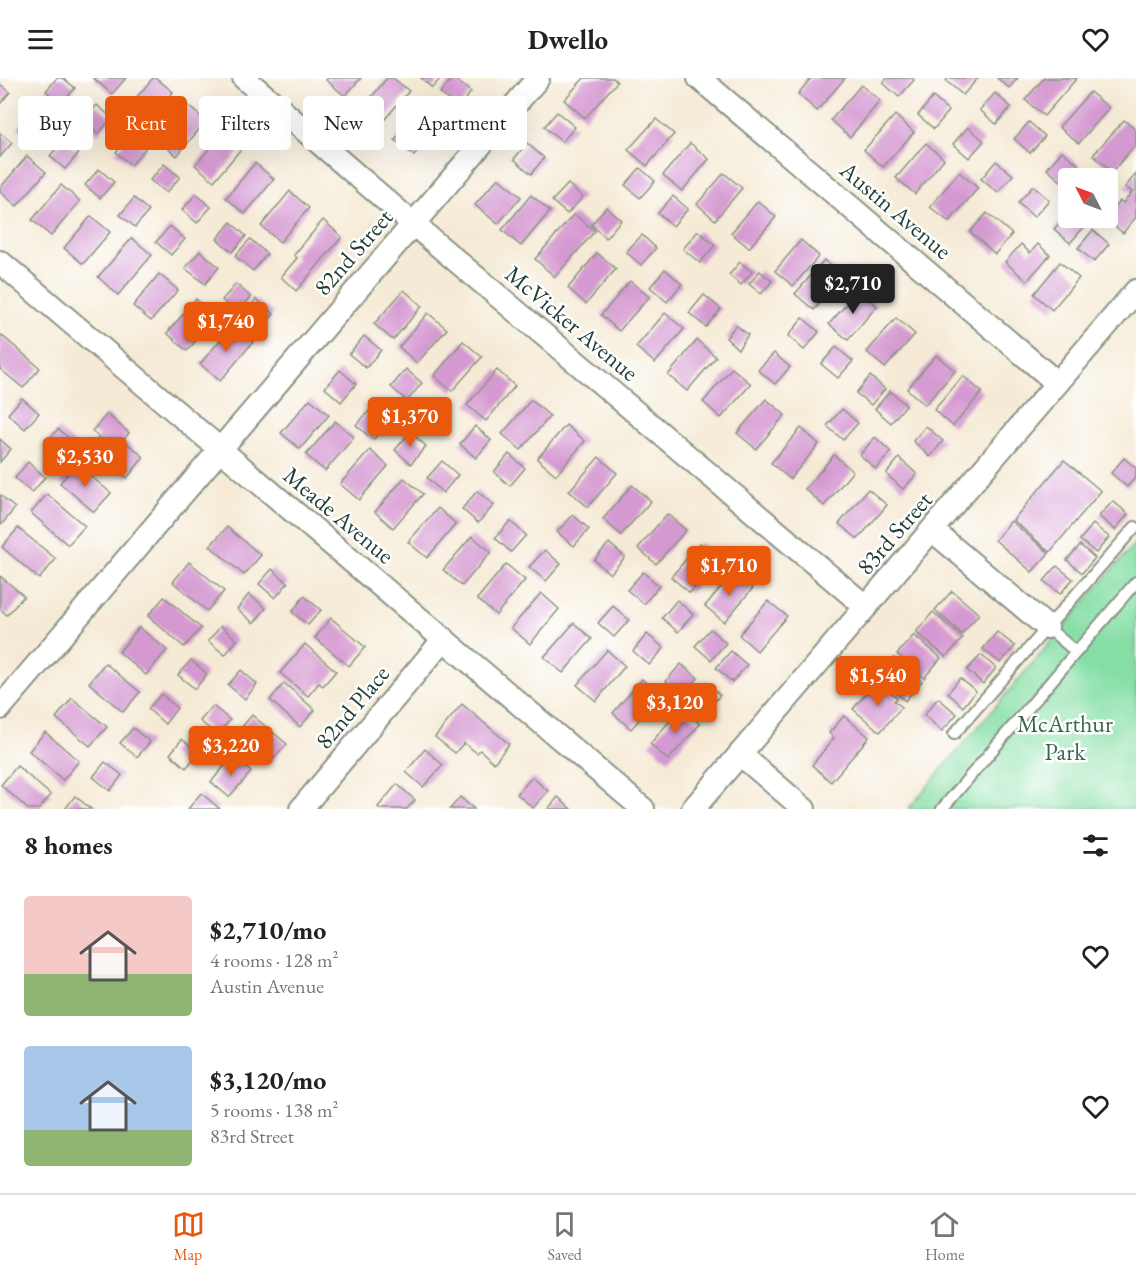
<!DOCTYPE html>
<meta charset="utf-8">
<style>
:root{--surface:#fff;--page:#f2f2f2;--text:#222;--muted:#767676;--line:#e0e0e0;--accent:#ea580c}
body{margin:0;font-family:"EB Garamond",serif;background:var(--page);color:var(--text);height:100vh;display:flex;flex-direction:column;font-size:22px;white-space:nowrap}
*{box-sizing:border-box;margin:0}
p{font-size:20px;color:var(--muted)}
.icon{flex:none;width:33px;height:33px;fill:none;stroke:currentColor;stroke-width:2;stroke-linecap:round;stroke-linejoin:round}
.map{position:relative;height:731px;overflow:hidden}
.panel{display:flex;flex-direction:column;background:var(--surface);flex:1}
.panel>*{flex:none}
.top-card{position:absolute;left:18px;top:18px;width:600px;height:54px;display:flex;gap:12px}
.needle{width:39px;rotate:312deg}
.controls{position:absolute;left:1058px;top:90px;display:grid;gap:12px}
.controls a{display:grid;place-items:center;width:60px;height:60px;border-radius:6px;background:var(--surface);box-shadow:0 6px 24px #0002;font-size:30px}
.price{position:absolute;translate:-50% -51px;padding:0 14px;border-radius:6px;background:var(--accent);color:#fff;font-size:20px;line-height:39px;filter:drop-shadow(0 2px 3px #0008)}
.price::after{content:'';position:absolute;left:50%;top:36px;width:18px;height:14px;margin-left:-9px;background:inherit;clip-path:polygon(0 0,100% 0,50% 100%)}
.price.active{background:#222;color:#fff}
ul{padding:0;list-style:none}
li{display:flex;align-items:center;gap:18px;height:150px;padding:0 24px}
li span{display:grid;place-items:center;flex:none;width:168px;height:120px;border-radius:6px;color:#555}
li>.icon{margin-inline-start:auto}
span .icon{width:72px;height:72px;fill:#fffc;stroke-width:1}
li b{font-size:26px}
h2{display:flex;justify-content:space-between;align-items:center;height:72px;padding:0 24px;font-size:26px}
.chip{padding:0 21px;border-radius:6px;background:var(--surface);box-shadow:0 6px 24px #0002;font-size:21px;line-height:54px}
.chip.active{background:var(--accent);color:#fff}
header{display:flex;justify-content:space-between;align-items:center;height:78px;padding:0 24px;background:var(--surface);font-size:27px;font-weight:700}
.tabs{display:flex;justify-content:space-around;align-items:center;height:84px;border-top:2px solid var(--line);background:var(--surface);font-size:16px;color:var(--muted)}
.tabs a{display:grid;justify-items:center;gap:3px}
.tabs .active{color:var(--accent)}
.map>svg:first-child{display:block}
</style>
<header><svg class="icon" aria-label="menu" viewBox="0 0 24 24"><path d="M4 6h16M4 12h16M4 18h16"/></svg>Dwello<svg class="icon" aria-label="heart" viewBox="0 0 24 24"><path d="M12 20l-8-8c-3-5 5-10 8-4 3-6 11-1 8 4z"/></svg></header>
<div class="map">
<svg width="1136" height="731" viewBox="0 0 1136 731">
<rect width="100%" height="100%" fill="#fff"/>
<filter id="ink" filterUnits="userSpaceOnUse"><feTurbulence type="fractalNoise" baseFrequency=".0167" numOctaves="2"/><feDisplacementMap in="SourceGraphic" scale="12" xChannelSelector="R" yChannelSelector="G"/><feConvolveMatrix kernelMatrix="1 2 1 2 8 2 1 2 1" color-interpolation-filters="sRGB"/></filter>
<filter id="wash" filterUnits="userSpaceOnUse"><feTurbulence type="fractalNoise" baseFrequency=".008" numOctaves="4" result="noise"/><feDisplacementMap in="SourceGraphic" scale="24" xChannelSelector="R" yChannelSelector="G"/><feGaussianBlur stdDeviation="1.35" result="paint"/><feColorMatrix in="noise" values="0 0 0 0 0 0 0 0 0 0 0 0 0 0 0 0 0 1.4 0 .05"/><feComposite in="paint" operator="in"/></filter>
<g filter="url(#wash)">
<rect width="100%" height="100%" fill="#f5ead5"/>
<path fill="#85dfa5" stroke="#528e6c" stroke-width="1.5" d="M1136,464V731H908Z"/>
<g id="blocks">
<g fill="#d599d1">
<path d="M57,0H63L75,10L61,26L46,13Z"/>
<path d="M93,0H126L112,16Z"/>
<path d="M153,0H156L173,14L144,49L125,33Z"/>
<path d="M328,0H361L345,18L326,2Z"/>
<path d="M387,0H393L409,13L379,48L361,32Z"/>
<path d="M421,0H441L432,10Z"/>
<path d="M453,0L471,14L458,30L440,15Z"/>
<path d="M584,0H613L617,4L585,40L564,22Z"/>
<path d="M811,0H845L817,33L798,16Z"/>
<path d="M887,0H912L914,2L899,19L883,5Z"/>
<path d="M949,0H978L963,17L946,3Z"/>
<path d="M997,0H1018L1009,10Z"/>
<path d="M1044,0H1077L1044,38L1025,22Z"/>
<path d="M0,6L10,14L0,26Z"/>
<path d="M861,7L880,23L850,59L831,42Z"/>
<path d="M1090,14L1109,30L1079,65L1059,49Z"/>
<path d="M995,15L1011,29L996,46L980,32Z"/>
<path d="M933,19L949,33L934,51L918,37Z"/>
<path d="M97,27L112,40L98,56L83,43Z"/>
<path d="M187,27L206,43L177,78L158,62Z"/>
<path d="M425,28L443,44L414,78L395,62Z"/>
<path d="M32,34L47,46L33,63L18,50Z"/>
<path d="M557,34L575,49L562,64L544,49Z"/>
<path d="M895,37L914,54L883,89L864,72Z"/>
<path d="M656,41L674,56L647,88L628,72Z"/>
<path d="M1124,42L1136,52V66L1112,94L1093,77Z"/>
<path d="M1029,44L1045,58L1030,75L1014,61Z"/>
<path d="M968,49L984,63L969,80L953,66Z"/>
<path d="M0,55L12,65L0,79Z"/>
<path d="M223,55L241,71L214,103L195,87Z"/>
<path d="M130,58L145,71L131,87L116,74Z"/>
<path d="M64,62L79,75L65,91L50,78Z"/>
<path d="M527,65L544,80L531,96L514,81Z"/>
<path d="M690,65L709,81L682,113L663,97Z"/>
<path d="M926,65L944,81L915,116L896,100Z"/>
<path d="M1062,73L1079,87L1063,105L1047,91Z"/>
<path d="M27,78L46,94L17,128L0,114V110Z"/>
<path d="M996,83L1013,97L998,115L981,101Z"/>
<path d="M255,85L274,101L245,136L226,120Z"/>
<path d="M164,86L180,99L166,115L150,102Z"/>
<path d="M640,90L655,103L640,120L625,107Z"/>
<path d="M99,91L114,104L100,120L85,107Z"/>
<path d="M959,94L978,110L949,144L930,129Z"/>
<path d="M724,95L742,110L715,142L697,126Z"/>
<path d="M1136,96V139L1123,155L1105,140H1107V138L1120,123L1123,125L1132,114L1125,109Z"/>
<path d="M498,100L521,119L498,146L475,127Z"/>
<path d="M568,106L583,119L567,136L552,123Z"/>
<path d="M61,107L80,123L51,158L32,142Z"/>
<path d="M1033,108L1049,122L1034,139L1018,125Z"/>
<path d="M1107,110L1113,116L1107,124Z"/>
<path d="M290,113L309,130L280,164L261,148Z"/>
<path d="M196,116L211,129L197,145L182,132Z"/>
<path d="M531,117L550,133L521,168L502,152Z"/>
<path d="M673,118L688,131L673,148L658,135Z"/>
<path d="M134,120L149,133L135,149L120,137Z"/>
<path d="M758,123L776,139L749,170L731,155Z"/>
<path d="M606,129L621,142L606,160L591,147Z"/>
<path d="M987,135L1012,156L995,176L970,154Z"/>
<path d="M1068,135V140H1075L1085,148L1070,165L1054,151Z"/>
<path d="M574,136L595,153L555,199L535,181Z"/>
<path d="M91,138L110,154L83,186L64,170Z"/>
<path d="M323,142L342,159L296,213L281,199L297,180L294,177Z"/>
<path d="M231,144L246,158L232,174L217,161Z"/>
<path d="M170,148L185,161L171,177L156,164Z"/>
<path d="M1093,152L1109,166L1094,184L1078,170Z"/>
<path d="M698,153L715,167L700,185L683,171Z"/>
<path d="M642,157L656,170L641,187L626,174Z"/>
<path d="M132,160L152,177L118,217L98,199Z"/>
<path d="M250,161L267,176L253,193L235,178Z"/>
<path d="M801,162L819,178L793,208L775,193Z"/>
<path d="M1021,166L1030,175L1038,166L1050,177L1027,203L1005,184Z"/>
<path d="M200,173L219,189L205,206L185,190Z"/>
<path d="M597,175L616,191L586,226L568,210Z"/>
<path d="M824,182L843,198L814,232L795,216Z"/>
<path d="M740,184L752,194L741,207L729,197Z"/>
<path d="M1060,184L1079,200L1052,232L1034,216Z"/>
<path d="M665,191L682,206L667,224L650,209Z"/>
<path d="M760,193L772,203L761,216L749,206Z"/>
<path d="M159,196L178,212L151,243L133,228Z"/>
<path d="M630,203L649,219L619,253L601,237Z"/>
<path d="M236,206L251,219L237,235L222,222Z"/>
<path d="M404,212L422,228L393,262L374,246Z"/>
<path d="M859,212L877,228L848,262L829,246Z"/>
<path d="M704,217L721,231L706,249L689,235Z"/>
<path d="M196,221L216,239L187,273L167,255Z"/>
<path d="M256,221L274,236L260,252L243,237Z"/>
<path d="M428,235L447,251L417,285L399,269Z"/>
<path d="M665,235L684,251L655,285L636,269Z"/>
<path d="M803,240L819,254L804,272L788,258Z"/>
<path d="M896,240L915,256L885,290L867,274Z"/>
<path d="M233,247L253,264L220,303L200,286Z"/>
<path d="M736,247L748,257L738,271L726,260Z"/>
<path d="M0,256L40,290L23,310L0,291Z"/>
<path d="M364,258L381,272L366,290L349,276Z"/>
<path d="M697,262L716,279L687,313L668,297Z"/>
<path d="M463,263L482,279L452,313L434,298Z"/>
<path d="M836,269L853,283L838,300L821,286Z"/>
<path d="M774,275L790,289L775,306L758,292Z"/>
<path d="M936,277L955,293L925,327L907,311Z"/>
<path d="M732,290L751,306L721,340L703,324Z"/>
<path d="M406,291L422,305L407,323L391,309Z"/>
<path d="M340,292L356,306L341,324L325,310Z"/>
<path d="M497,292L515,308L486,343L467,327Z"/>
<path d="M870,298L885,311L871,327L856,315Z"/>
<path d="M963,298L982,314L953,348L934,332Z"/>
<path d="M890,313L906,327L891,345L875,331Z"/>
<path d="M22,320L39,335L25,351L8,336Z"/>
<path d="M310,321L329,337L300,371L281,355Z"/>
<path d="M766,321L785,337L756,371L737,355Z"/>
<path d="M531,322L550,338L521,372L502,356Z"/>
<path d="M372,330L388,344L373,362L356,347Z"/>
<path d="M842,331L858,345L843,362L827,348Z"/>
<path d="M107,336L129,355L123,362L144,379L127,400L91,369L99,359L92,353Z"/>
<path d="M335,343L354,359L325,393L306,377Z"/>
<path d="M566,347L585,363L556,397L537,381Z"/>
<path d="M475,348L491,362L476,380L460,366Z"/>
<path d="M926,348L943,363L930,379L913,363Z"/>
<path d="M801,350L819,366L790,401L771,385Z"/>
<path d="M58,351L75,365L61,382L44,367Z"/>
<path d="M410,354L426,368L411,386L395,372Z"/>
<path d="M875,359L891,374L876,391L860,377Z"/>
<path d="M0,361L11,371L0,384Z"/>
<path d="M370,372L388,388L359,422L340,406Z"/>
<path d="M509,376L525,390L510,408L494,394Z"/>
<path d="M834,377L853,393L824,428L805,411Z"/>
<path d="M599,379L617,395L588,429L569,413Z"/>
<path d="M899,380L917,396L903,411L886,396Z"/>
<path d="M1124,380L1136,390V399L1127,409L1111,395Z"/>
<path d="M1064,382L1101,413L1050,474L1013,442Z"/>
<path d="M442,383L458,397L443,415L427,400Z"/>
<path d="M28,384L45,399L32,415L15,400Z"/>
<path d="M76,386L111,415L94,434L60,405Z"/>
<path d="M404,400L423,416L393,450L375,434Z"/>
<path d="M632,407L651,423L621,457L603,441Z"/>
<path d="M868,411L887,427L858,461L839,446Z"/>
<path d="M477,413L494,427L478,445L462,431Z"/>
<path d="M47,416L85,448L68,467L31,435Z"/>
<path d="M0,417L15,430L2,446L0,445Z"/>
<path d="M1113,423L1128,436L1115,452L1099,438Z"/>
<path d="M438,430L456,446L427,480L408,464Z"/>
<path d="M667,436L686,452L656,486L638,470Z"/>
<path d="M573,437L589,451L574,468L557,454Z"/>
<path d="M510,443L526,457L511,474L495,460Z"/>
<path d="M1011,443L1049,475L1032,494L995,462Z"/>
<path d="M1093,446L1109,459L1096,475L1080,462Z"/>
<path d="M227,449L261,477L244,497L210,468Z"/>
<path d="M18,450L56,481L39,501L2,469Z"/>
<path d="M472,458L491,474L462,508L443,492Z"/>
<path d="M609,465L625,479L610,496L594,482Z"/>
<path d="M700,465L719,481L690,515L671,499Z"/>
<path d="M1080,467L1095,480L1082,495L1067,482Z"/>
<path d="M545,472L561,486L546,503L529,489Z"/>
<path d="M189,484L224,513L207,533L173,504Z"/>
<path d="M506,486L525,502L496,537L477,521Z"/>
<path d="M1057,488L1073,501L1060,516L1044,503Z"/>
<path d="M272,491L288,505L275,520L259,506Z"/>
<path d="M643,494L659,508L644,526L627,512Z"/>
<path d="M734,494L753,510L724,544L705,528Z"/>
<path d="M0,498L24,518L7,537L0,531Z"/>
<path d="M952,513L979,536L962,556L935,532Z"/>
<path d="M541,515L559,531L530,566L511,550Z"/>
<path d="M249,516L266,530L254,545L237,531Z"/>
<path d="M304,518L321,532L308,547L292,534Z"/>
<path d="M164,519L201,550L184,569L148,538Z"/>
<path d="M677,522L693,536L678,554L662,540Z"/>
<path d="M768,523L787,538L757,573L739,557Z"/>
<path d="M613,528L629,542L614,559L598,545Z"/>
<path d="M933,534L963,560L946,579L916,554Z"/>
<path d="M331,540L365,569L349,588L315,560Z"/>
<path d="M574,545L592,561L563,595L544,579Z"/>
<path d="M221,548L237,562L225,577L208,563Z"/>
<path d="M139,549L167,572L146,597L119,574Z"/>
<path d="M710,551L726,565L711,582L695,568Z"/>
<path d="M997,554L1015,568L1000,585L983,571Z"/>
<path d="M647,556L664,570L649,587L633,573Z"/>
<path d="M914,557L941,580L924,600L897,576Z"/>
<path d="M305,566L336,593L323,608L319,605L308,618L280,595Z"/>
<path d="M607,572L625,588L596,623L577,607Z"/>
<path d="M731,573L747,587L732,604L716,590Z"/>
<path d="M981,577L996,590L983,606L967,592Z"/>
<path d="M894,580L922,603L905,623L878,599Z"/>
<path d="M191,582L207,596L195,611L178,597Z"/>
<path d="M105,585L140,614L123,634L89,605Z"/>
<path d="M681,586L698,600L683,617L666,603Z"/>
<path d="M241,592L257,606L245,621L228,607Z"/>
<path d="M960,600L976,613L963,629L948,615Z"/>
<path d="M642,601L661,617L631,651L613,635Z"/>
<path d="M877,603L897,620L894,623L902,629L880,654L853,631Z"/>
<path d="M705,604L720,617L707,633L692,619Z"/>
<path d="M284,605L315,632L300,649L270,622Z"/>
<path d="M161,616L177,630L165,646L148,631Z"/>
<path d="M72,620L107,649L90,668L56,640Z"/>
<path d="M938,620L957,636L942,653L924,637Z"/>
<path d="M462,626L509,666L494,685L480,672L477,675L464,665L455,675L435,659Z"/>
<path d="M213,628L230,642L217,657L200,643Z"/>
<path d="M681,630L700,646L668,682L650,666Z"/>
<path d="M252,637L287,666L270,685L236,656Z"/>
<path d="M844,638L869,659L831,704L812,687L834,660L829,655Z"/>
<path d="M133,650L150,664L137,679L120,665Z"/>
<path d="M45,654L79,683L63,702L29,673Z"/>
<path d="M182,661L199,675L186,690L170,676Z"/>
<path d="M425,671L443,687L423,709L406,694Z"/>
<path d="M233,678L251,694L229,719L211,704Z"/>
<path d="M105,684L122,697L110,713L93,699Z"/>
<path d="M17,688L51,717L39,731H28L1,707Z"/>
<path d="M532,699L548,713L533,730L517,716Z"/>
<path d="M397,706L415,722L407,731H380L378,729Z"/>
<path d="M201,715L220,731H188Z"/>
<path d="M75,718L91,731H65Z"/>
<path d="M460,719L474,731H450Z"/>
<path d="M558,719L571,731H548Z"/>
</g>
</g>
</g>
<g filter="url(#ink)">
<use href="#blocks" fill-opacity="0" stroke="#8a9484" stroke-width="1.5"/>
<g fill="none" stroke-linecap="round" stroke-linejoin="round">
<defs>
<g id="lane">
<path d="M1047,549L1076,574"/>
<path d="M954,656L1135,449"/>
<path d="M942,731L1136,504"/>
</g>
<g id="street">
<path d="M244,0L433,163L866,529"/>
<path d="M699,0L1057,305"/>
<path d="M0,184L643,731"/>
<path d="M932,452L1047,549"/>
<path d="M0,630L236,353L538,0"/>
<path d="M740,676L804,731"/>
<path d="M301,731L444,561"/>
<path d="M693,731L1136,213"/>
</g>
</defs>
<use href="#lane" stroke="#8a9484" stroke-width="14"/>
<use href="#street" stroke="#8a9484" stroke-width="26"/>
<use href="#lane" stroke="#fff" stroke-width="10"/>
<use href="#street" stroke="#fff" stroke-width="22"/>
</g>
</g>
<g text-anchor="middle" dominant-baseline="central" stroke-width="5" stroke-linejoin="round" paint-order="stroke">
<g font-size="24" fill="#1f3d34" stroke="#fff">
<text transform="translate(896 132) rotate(40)">Austin Avenue</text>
<text transform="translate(353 174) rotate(-49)">82nd Street</text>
<text transform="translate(572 245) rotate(40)">McVicker Avenue</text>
<text transform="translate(339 437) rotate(40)">Meade Avenue</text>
<text transform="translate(894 455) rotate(-49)">83rd Street</text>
<text transform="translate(352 629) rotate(-50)">82nd Place</text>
</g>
<g font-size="24" fill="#386650" stroke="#fff">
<text x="1065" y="645">McArthur<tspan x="1065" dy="28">Park</tspan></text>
</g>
</g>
</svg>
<div class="controls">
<a><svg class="needle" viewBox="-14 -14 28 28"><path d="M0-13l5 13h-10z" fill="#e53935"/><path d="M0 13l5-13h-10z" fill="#767676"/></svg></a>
</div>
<b class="price active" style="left:853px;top:237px">$2,710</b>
<b class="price" style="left:226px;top:275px">$1,740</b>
<b class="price" style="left:410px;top:370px">$1,370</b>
<b class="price" style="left:85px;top:410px">$2,530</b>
<b class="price" style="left:729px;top:519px">$1,710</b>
<b class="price" style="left:878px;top:629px">$1,540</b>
<b class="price" style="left:675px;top:656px">$3,120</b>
<b class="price" style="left:231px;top:699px">$3,220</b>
<div class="top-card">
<a class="chip">Buy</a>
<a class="chip active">Rent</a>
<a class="chip">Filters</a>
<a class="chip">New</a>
<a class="chip">Apartment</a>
</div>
</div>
<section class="panel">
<h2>8 homes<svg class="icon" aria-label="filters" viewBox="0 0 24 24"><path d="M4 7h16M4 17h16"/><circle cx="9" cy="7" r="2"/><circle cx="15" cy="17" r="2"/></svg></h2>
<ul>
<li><span style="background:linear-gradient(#f6c9c9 65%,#8fb573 0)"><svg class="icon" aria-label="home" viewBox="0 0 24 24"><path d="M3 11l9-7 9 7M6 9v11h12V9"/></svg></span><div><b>$2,710/mo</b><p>4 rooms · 128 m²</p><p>Austin Avenue</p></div><svg class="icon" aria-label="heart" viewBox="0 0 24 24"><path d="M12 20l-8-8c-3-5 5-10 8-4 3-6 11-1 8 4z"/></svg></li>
<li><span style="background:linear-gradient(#a9c7e8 70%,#8fb573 0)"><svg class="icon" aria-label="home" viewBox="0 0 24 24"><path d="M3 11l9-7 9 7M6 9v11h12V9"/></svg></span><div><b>$3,120/mo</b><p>5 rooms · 138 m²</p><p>83rd Street</p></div><svg class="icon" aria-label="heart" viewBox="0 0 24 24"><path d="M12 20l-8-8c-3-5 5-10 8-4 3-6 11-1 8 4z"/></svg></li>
</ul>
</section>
<nav class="tabs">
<a class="active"><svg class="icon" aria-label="map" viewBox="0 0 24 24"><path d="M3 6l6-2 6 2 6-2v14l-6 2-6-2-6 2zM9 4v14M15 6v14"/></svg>Map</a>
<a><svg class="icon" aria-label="saved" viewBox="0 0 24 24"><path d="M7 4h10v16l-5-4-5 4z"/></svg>Saved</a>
<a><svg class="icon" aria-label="home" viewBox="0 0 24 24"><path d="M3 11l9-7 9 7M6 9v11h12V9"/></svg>Home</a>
</nav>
